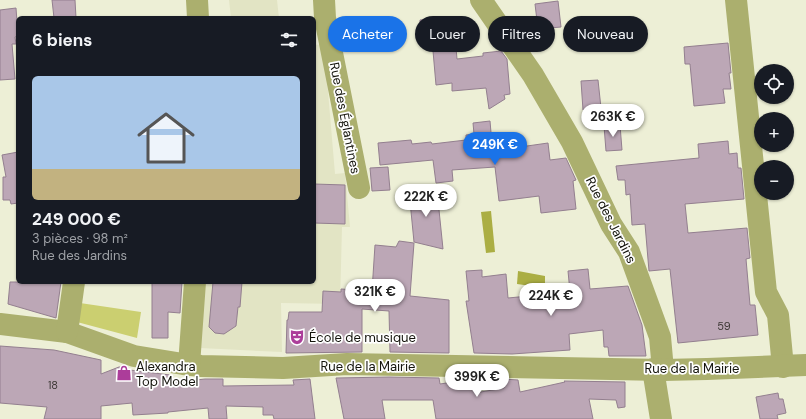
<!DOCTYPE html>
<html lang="fr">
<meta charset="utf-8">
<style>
:root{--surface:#171b24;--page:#242831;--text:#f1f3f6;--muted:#9ea1a6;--line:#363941;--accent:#1a73e8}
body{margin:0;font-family:"DM Sans",sans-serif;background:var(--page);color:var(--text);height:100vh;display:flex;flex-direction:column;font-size:15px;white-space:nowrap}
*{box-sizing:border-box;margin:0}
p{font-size:13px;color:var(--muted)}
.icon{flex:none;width:22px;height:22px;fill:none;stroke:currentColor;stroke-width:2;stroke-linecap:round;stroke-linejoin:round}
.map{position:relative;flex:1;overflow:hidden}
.sheet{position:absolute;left:16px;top:16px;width:300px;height:268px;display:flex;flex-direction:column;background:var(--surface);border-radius:6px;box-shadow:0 1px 3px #0004}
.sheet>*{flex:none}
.banner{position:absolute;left:328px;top:16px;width:380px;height:36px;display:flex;gap:8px}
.controls{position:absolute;left:754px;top:64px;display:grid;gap:8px}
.controls a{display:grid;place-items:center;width:40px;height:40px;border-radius:50%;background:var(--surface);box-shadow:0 1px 3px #0004;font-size:20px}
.price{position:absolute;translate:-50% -34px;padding:0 9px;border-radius:14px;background:#fff;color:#222;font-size:13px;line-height:26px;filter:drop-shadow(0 1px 2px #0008)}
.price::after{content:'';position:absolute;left:50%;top:24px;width:12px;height:9px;margin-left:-6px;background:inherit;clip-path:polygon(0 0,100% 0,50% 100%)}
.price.current{background:var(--accent);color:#fff}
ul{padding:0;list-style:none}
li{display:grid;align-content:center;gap:8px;height:212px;padding:0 16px}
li+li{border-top:1px solid var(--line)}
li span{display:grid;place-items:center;height:124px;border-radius:6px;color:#555}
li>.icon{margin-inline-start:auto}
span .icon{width:72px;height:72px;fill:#fffc;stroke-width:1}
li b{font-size:17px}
h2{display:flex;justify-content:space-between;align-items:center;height:48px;padding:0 16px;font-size:17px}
.tag{padding:0 14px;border-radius:18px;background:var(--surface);box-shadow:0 1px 3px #0004;font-size:14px;line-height:36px}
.tag.current{background:var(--accent);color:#fff}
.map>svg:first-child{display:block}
</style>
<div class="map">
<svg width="806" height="419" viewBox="0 0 806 419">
<rect width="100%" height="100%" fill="#edefd6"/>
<g fill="#e2e4c4">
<path d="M229,0H277L279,18H231Z"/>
<path d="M324,44L335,174L345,173L350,227H342L340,304L281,303L282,352L200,348L205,282H314V45Z"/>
</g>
<path fill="#cbcf70" d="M80,303L141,312L137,338L77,322Z"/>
<g fill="#abae43">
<path d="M491,211L495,252L486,253L481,212Z"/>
<path d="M518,271L545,276V288L517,284Z"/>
</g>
<g fill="#bca7b6" stroke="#937f8f">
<path d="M52,0H75L76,18H54Z"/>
<path d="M558,1L561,27L538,29L535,4Z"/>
<path d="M16,8L18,36L15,37L16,44H12L15,79L0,80V10Z"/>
<path d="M435,19L437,35L421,36L420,20Z"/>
<path d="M728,43L731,73H729L731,89H723L725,103L694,106L690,64H685L684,47Z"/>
<path d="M456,48L457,59L483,56V53L501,51L507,59L510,94L504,95L505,99L489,109L486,88L452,91V83L436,85L433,51Z"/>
<path d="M598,80L601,108L583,110L581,81Z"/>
<path d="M490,121L492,144L512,141L513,148L548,143L550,160L566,158L576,180L573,181L576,209L541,213L539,196L499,201L495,167L452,170L453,181L436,183L433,160L380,165L378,143L411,140L412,144L431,142L432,144L466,140V135L474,134L473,123Z"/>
<path d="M620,125L622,150L606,151L604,126Z"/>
<path d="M728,141L729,154L737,153L738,168H741L744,199L685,204L688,233L747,228L750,258L746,259L750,305H755L758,335L678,343L670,269L649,271L645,224L632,225L630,194L626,195L625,180H618L616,166L699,158L698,144Z"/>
<path d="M18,152V203L11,204L10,200H3V177H6L2,155Z"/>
<path d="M388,167L390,190L372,191L370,168Z"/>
<path d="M314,184L345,185V224L314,223Z"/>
<path d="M436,189L439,210L443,249L414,242L409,191Z"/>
<path d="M399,241L414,243L410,296L449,300V353L390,352L389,311L362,309V352L286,353L287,320H288L289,312H322L323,291L341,292V289L372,291L375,245L396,247Z"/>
<path d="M588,269L590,289L628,286L642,325L646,356H609L608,347H604L603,330L569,334L570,350L512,354L474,353L466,301H469L466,271L482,270V277L506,274L508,298L570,292L568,271Z"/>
<path d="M10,282H61L56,318L8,304Z"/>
<path d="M152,282H182L180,313L168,312V338H152Z"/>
<path d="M213,282H242L240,307H238L236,326L224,334L215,333L209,327Z"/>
<path d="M0,346L54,350L101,360V374L119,367H123L130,370L170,375V383L205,379H223V386L294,385L293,380L310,379L315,419H274L273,415H263V407L226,406L227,419H209L208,408L168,412V413L133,415L132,403L101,406V419H44L47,407L0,403Z"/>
<path d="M389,377L439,378L440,384L473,379L475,393L504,388L503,379L518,380L520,392L565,382L564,381L625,382V407L618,408L616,400L589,399L593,419H436L433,400H382L385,419H344L336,378Z"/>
<path d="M778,393L779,399H783L786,413L777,415L778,419H760L756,397Z"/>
</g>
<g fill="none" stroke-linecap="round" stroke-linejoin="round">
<g stroke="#abaf6e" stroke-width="22">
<path d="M197,0L198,18"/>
<path d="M324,0L325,18L359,188"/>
<path d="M481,0L533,75L572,142L611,224L629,252L660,337L663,370"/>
<path d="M736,0L766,292L778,315L783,367"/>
<path d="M0,324L67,332L134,356L183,364L201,366L283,368L347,364L663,370L707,369L806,365"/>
<path d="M67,332L74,282"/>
<path d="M189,365L195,282"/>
<path d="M653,369L661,419"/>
</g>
</g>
<defs>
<symbol id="theatre-bare" viewBox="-9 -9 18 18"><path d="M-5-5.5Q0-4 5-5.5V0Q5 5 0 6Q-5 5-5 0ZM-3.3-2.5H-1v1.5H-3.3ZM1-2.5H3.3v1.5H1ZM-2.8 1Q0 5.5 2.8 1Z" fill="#ac3d9a" stroke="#fff" stroke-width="2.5" paint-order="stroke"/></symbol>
<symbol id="shop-bare" viewBox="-9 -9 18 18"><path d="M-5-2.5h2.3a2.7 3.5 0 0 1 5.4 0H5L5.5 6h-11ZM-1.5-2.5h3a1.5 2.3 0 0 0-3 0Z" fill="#ac3d9a" stroke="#fff" stroke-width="2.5" paint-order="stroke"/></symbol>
</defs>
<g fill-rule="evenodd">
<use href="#theatre-bare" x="286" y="326" width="22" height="22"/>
<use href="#shop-bare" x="113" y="362" width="22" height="22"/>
</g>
<g text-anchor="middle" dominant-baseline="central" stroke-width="3.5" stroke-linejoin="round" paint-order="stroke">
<g font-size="11" fill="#3d3836">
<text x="724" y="326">59</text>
<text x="53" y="385">18</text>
</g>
<g font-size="13" fill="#13130b" stroke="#fff">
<text transform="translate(345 118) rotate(79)">Rue des Églantines</text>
<text transform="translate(611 220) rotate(63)">Rue des Jardins</text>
<text x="368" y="366">Rue de la Mairie</text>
<text x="692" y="368">Rue de la Mairie</text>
</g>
<g font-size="13" fill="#13130b" stroke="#fff" text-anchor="start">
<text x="309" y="337">École de musique</text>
<text x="136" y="366">Alexandra<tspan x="136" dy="15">Top Model</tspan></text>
</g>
</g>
</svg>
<div class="controls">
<a><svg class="icon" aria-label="locate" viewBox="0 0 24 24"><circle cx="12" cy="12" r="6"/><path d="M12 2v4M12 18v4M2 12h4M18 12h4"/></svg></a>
<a>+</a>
<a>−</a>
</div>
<b class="price" style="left:613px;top:138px">263K €</b>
<b class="price current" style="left:495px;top:166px">249K €</b>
<b class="price" style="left:426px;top:218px">222K €</b>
<b class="price" style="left:375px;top:313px">321K €</b>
<b class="price" style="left:551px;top:317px">224K €</b>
<b class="price" style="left:477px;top:398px">399K €</b>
<div class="banner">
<a class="tag current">Acheter</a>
<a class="tag">Louer</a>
<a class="tag">Filtres</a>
<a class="tag">Nouveau</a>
</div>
<section class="sheet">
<h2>6 biens<svg class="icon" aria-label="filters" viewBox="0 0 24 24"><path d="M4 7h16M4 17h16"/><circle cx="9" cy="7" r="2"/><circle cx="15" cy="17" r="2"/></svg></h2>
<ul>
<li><span style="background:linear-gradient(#a9c7e8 75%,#c2b280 0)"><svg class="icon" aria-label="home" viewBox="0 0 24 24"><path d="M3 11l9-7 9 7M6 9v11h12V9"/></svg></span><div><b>249 000 €</b><p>3 pièces · 98 m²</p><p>Rue des Jardins</p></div></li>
</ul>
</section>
</div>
